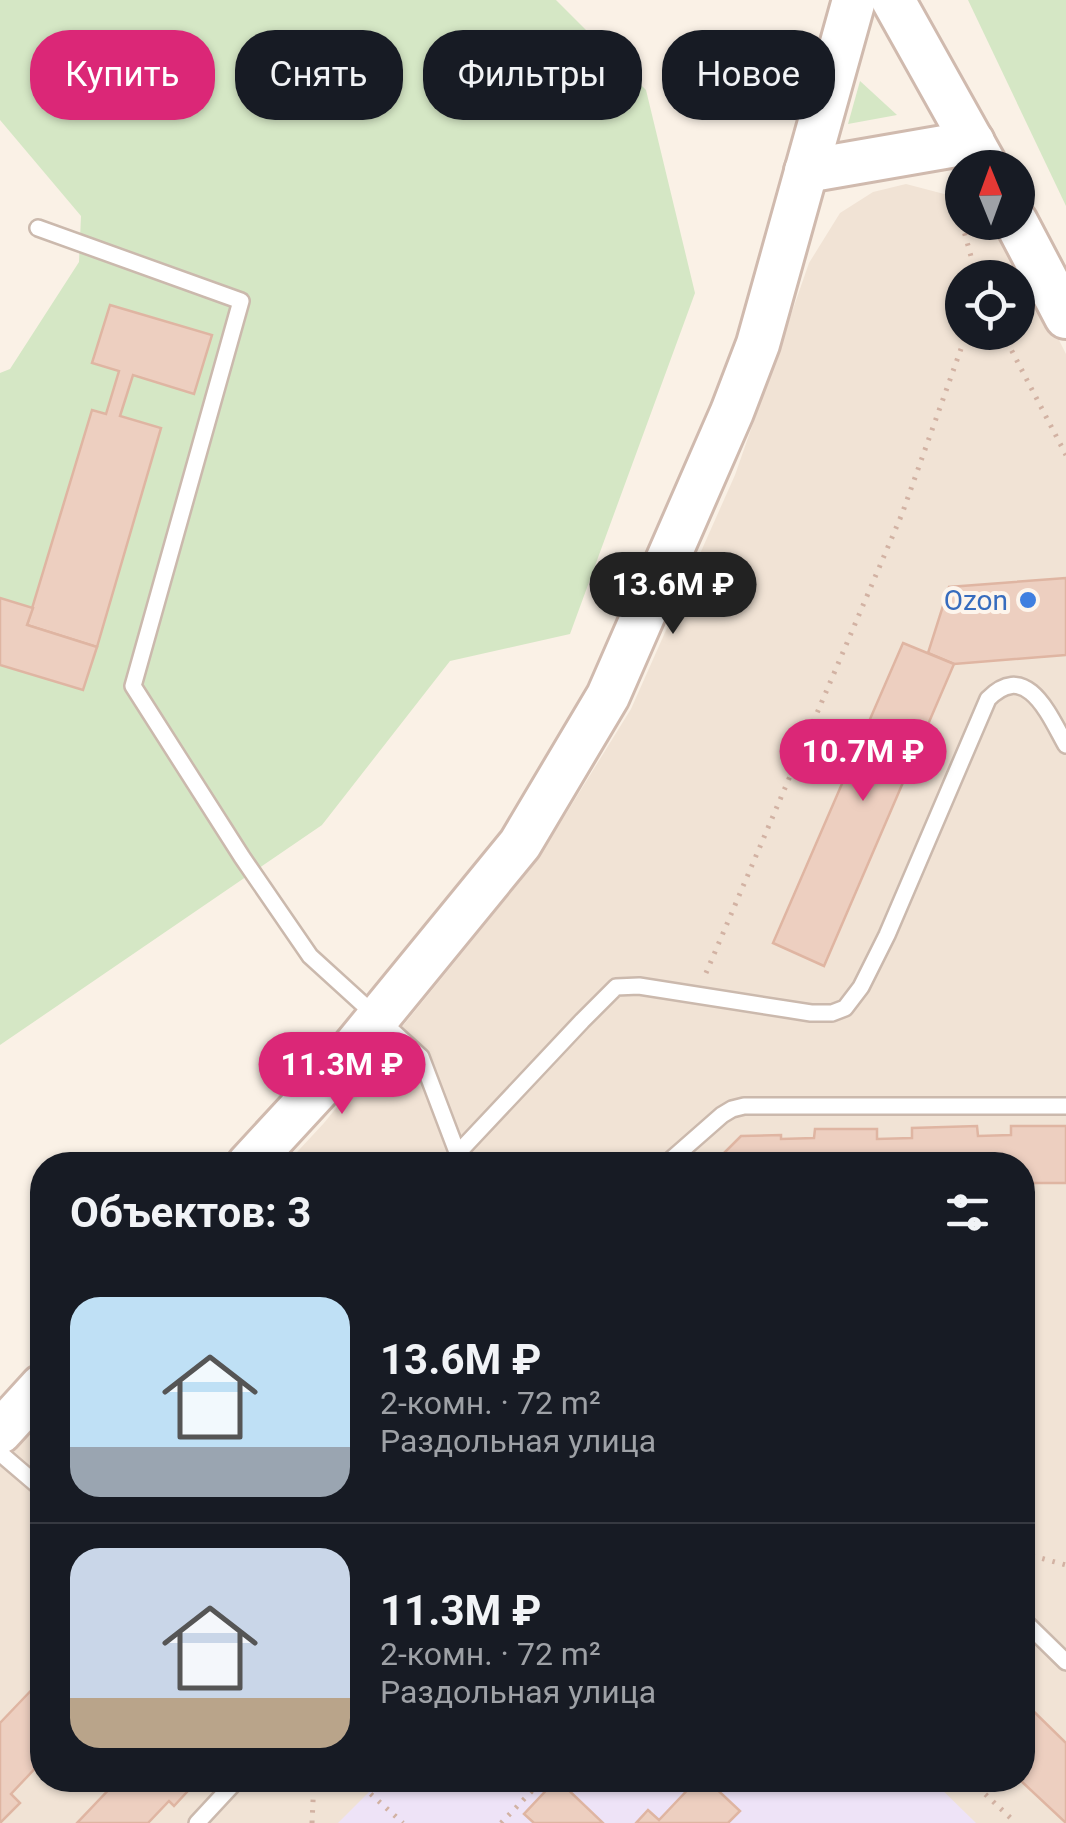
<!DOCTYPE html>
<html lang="ru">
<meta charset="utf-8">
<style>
:root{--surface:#171b24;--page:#242831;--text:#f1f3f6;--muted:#9ea1a6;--line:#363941;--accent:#db2777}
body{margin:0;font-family:Roboto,sans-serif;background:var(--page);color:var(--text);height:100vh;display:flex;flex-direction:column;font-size:38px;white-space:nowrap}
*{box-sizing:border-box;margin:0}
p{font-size:32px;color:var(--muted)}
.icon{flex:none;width:55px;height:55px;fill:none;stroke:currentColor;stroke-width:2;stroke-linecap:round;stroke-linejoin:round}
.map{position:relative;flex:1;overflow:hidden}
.panel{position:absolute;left:30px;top:1152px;width:1005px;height:640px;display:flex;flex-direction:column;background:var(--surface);border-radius:40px;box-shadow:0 2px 8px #0004}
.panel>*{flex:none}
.hud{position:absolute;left:30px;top:30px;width:1008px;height:90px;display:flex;gap:20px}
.needle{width:65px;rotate:359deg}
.controls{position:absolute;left:945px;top:150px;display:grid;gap:20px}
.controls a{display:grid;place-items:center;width:90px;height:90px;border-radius:50%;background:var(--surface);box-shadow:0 2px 8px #0004;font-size:50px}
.price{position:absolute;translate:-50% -85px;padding:0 22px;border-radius:35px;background:var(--accent);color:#fff;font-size:32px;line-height:65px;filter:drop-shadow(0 2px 5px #0008)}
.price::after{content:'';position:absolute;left:50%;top:60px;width:30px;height:22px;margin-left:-15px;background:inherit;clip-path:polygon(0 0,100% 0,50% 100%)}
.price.active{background:#222;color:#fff}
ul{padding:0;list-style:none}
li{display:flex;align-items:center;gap:30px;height:250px;padding:0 40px}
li+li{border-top:2px solid var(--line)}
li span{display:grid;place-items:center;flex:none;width:280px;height:200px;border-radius:30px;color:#555}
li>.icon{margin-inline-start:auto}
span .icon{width:120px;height:120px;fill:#fffc;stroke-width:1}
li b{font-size:42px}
h2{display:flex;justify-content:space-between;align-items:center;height:120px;padding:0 40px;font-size:42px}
.tag{padding:0 35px;border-radius:40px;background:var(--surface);box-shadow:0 2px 8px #0004;font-size:35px;line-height:90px}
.tag.active{background:var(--accent);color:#fff}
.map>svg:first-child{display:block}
</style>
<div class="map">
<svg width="1066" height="1823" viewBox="0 0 1066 1823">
<rect width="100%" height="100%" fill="#faf1e6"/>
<path fill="#f1e3d5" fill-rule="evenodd" d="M906,184L948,195L962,204V222L993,223L1036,294L1066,354V1823H0V1466L42,1421V1780H1022V1165H285L324,1123L536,862L631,709L735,475L809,263L840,213L873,192ZM962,278H1018V332H962Z"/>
<path fill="#eee3f7" d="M381,1780H932L976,1823H338Z"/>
<g fill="#d5e7c5">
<path d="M0,0H556L646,90L695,293L570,634L450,661L322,825L0,1045V373L10,369L79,262L81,216L0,120Z"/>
<path d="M968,0H1066V206Z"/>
<path d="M860,81L897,115L848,124Z"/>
</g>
<g fill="#edcfc0" stroke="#dfb5a2" stroke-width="2.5">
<path d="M110,305L212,335L194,394L133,375L120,416L161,428L97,647L27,625L92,410L106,414L119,371L92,363Z"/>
<path d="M1066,578V655L954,664L928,653L949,587Z"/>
<path d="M0,598L33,608L27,625L97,647L83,690L0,665Z"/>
<path d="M903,643L954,664L824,966L773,943Z"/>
<path d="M977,1126L978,1136L1011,1135V1126H1066V1183H1022V1165H712L741,1136L781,1135V1139L814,1138L815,1129H877V1139L912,1138V1128Z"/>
<path d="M42,1679V1761L11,1794L20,1803L0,1823V1723Z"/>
<path d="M1022,1700L1066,1743V1823L1020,1780H1022Z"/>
<path d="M118,1780H198L174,1806L169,1801L148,1823H77Z"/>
<path d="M556,1780H558L603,1823H534L524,1814Z"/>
<path d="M697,1780H707L740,1811L728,1823H636L648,1810L659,1820Z"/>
</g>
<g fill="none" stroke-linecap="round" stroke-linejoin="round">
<defs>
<g id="lane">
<path d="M38,228L241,301L133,686L242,857L310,956L421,1057L462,1165"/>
<path d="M457,1154L582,1021L616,987L639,986L811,1013H832L845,1008L861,987L887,935L988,699C1027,659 1050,717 1066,745"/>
<path d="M665,1165L722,1115L732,1109L744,1106H1066"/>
<path d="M0,1453L42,1489"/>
<path d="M1022,1619L1066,1662"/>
<path d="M197,1823L237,1780"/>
</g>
<g id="secondary">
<path d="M893,0L987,168"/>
<path d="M806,171L973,142"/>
<path d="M1016,222L1066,317"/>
<path d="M248,1165L332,1074L520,844L608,696L732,412L758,344L854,0"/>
<path d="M0,1432L42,1386"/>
</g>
</defs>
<use href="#lane" stroke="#cbb9ad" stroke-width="20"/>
<use href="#secondary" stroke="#d0baae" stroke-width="48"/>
<g stroke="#d2b2a3" stroke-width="5" stroke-dasharray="2.5 8" stroke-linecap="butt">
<path d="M959,213L977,278"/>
<path d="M1002,332L1066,455"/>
<path d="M706,973L902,514L967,332"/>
<path d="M1022,1553L1066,1565"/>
<path d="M355,1780L403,1823"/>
<path d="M970,1780L1016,1823"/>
<path d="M312,1823L314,1780"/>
<path d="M501,1823L532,1791"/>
</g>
<use href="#lane" stroke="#fff" stroke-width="15"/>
<use href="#secondary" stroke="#fff" stroke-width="42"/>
</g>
<circle fill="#3f7fe0" stroke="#fdf5ec" stroke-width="4" cx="1028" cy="600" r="10"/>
<g text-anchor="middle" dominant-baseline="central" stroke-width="8" stroke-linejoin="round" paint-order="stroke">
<g font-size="28" fill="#366cbe" stroke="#fdf5ec" text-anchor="end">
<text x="1008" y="600">Ozon</text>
</g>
</g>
</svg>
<div class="controls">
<a><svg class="needle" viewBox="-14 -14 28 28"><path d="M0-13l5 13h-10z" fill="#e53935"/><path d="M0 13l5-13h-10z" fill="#9ea1a6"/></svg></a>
<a><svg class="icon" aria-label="locate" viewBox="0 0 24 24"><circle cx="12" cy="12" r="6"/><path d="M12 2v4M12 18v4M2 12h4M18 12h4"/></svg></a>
</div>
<b class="price active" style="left:673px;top:637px">13.6M ₽</b>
<b class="price" style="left:863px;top:804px">10.7M ₽</b>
<b class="price" style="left:342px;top:1117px">11.3M ₽</b>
<div class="hud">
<a class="tag active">Купить</a>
<a class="tag">Снять</a>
<a class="tag">Фильтры</a>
<a class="tag">Новое</a>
</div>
<section class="panel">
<h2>Объектов: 3<svg class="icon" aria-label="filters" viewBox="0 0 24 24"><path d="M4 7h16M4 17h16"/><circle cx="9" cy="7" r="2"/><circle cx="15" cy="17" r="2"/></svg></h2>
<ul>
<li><span style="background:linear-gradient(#bfe0f5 75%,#9aa5b1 0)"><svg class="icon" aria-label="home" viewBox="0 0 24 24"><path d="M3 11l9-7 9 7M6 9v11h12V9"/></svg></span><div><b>13.6M ₽</b><p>2-комн. · 72 m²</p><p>Раздольная улица</p></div></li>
<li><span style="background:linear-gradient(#c9d6e8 75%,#b9a48a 0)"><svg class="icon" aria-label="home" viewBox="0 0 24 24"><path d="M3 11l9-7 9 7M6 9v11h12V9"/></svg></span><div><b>11.3M ₽</b><p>2-комн. · 72 m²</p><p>Раздольная улица</p></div></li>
</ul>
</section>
</div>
